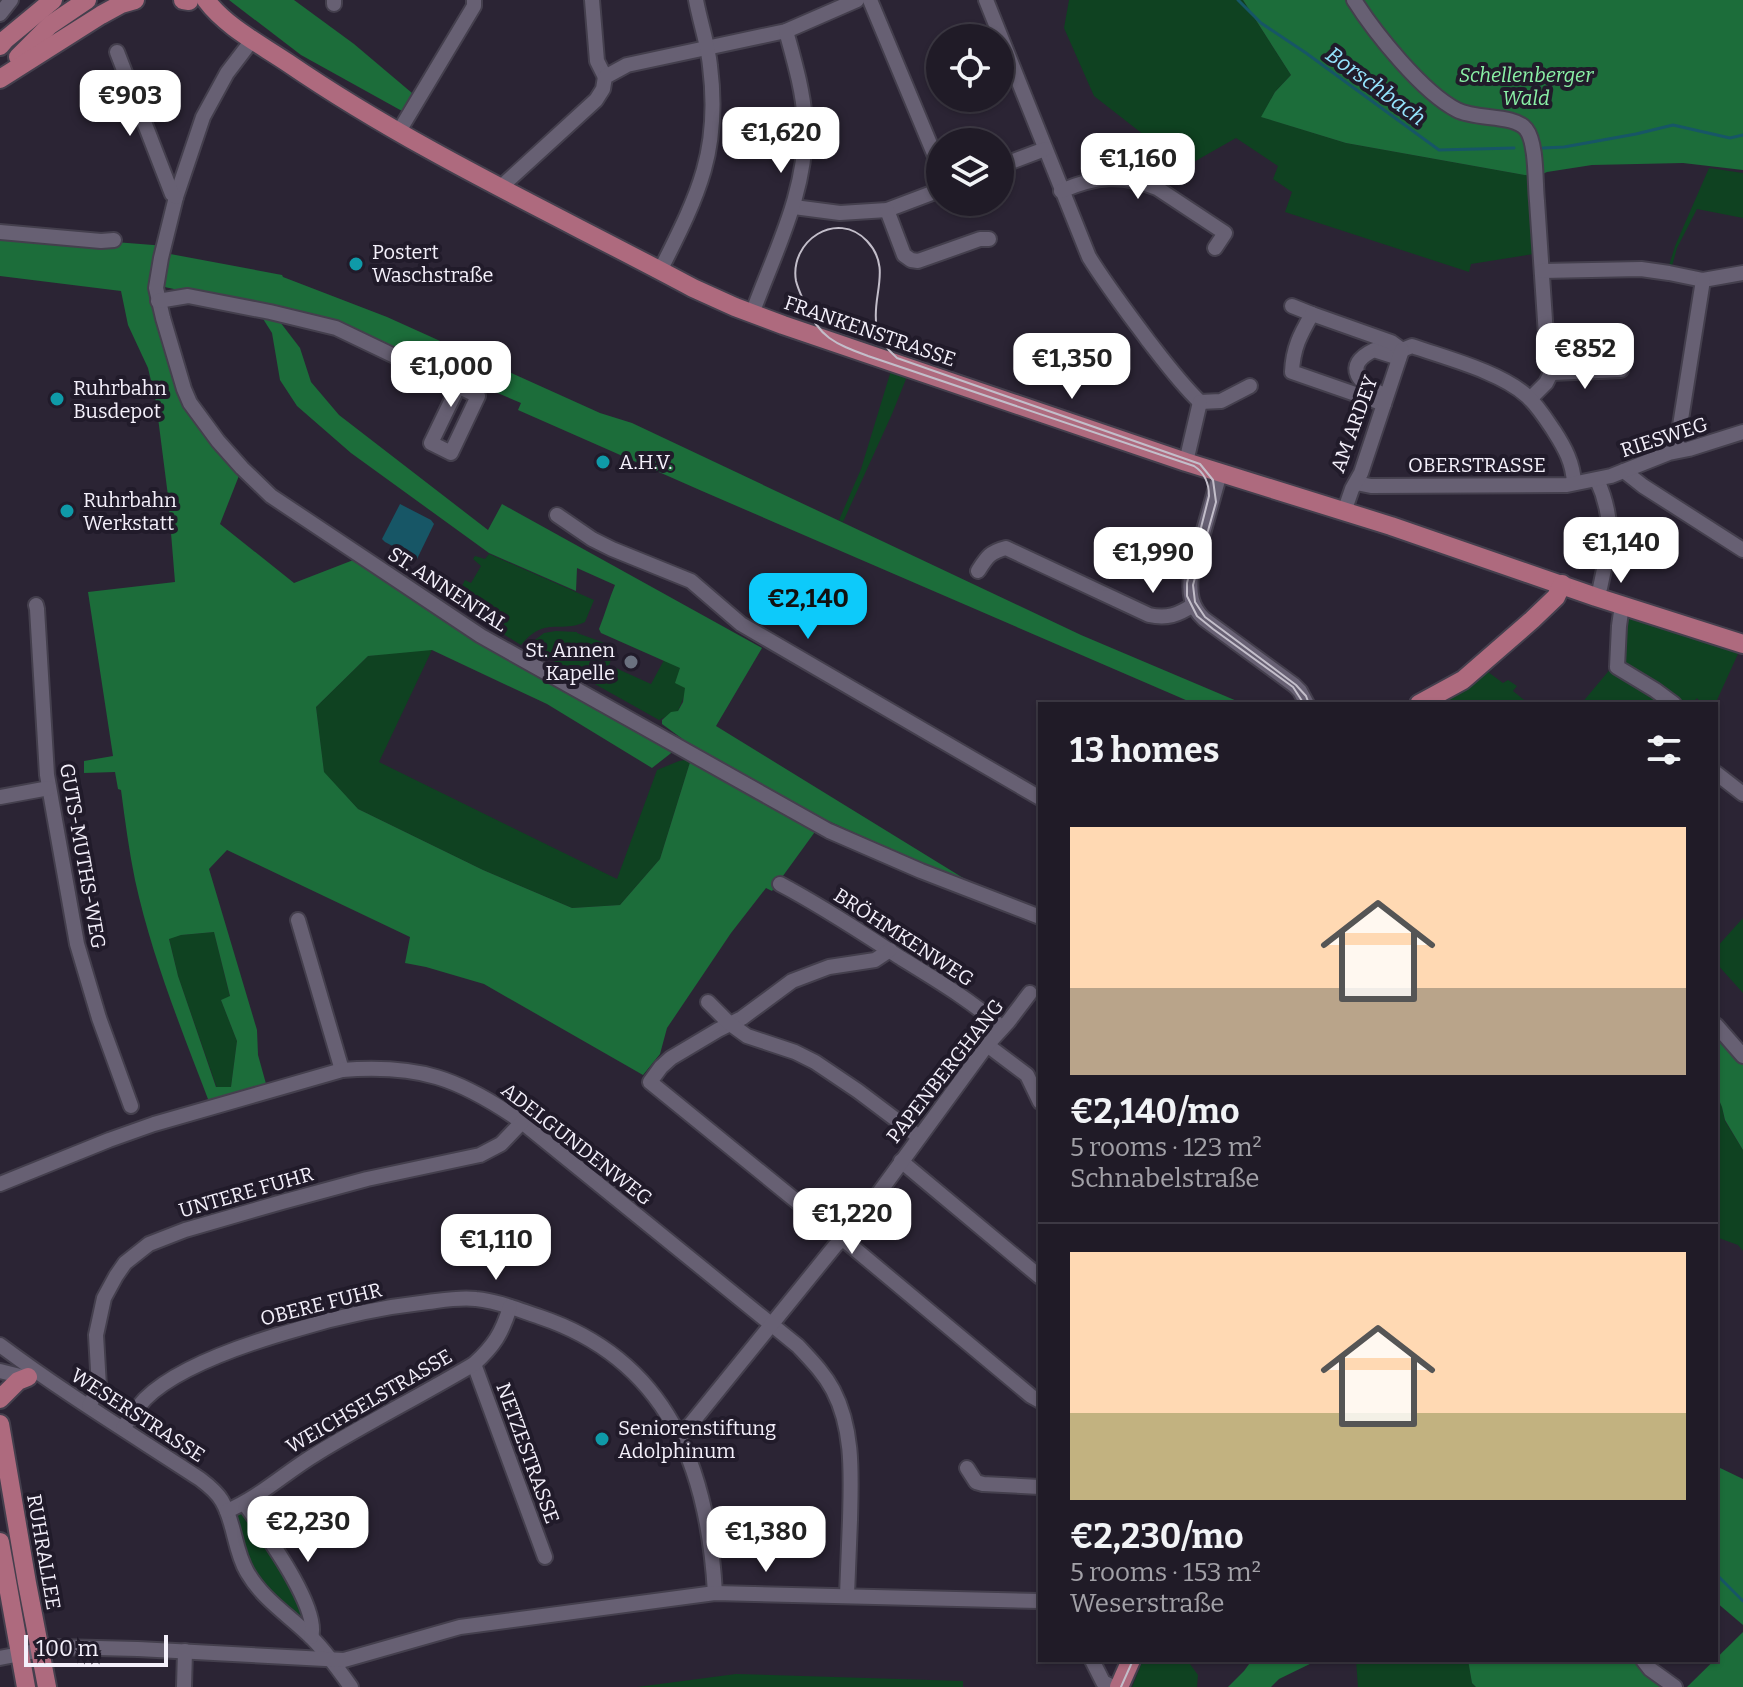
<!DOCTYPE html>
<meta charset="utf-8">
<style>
:root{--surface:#201b27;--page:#28242f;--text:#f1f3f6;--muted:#a2a1a7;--line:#3d3944;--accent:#0dcafa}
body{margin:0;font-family:Bitter,serif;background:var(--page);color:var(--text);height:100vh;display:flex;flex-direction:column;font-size:30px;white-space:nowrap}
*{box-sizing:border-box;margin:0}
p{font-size:26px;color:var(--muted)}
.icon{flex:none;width:44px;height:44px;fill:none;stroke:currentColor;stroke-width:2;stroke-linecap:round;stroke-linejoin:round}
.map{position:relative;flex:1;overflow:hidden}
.sheet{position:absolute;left:1038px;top:702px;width:680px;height:960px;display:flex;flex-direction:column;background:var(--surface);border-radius:0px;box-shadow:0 2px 6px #0004,0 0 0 2px var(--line)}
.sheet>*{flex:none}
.controls{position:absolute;left:926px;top:24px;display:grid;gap:16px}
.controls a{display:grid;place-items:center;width:88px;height:88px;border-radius:50%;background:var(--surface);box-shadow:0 2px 6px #0004,0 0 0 2px var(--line);font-size:40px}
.scale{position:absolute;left:24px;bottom:20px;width:144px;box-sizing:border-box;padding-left:8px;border:4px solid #f4f0fb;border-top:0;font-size:22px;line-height:28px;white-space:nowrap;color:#f4f0fb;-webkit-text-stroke:6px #211b2a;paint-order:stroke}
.price{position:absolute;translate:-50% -68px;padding:0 18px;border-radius:16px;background:#fff;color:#222;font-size:26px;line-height:52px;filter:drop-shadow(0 2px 4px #0008)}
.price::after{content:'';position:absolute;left:50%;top:48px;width:24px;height:18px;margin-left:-12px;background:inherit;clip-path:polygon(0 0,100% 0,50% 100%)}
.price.current{background:var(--accent);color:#111}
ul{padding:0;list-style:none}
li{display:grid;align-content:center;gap:16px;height:424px;padding:0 32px}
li+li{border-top:2px solid var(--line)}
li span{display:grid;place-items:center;height:248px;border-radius:0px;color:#555}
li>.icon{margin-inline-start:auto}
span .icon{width:144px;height:144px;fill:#fffc;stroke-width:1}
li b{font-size:34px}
h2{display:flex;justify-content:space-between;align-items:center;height:96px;padding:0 32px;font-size:34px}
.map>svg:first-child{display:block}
</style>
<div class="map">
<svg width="1743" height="1687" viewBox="0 0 1743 1687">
<rect width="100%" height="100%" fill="#2b2434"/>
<g fill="#0f4221">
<path d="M1069,0H1243L1291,75L1275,92L1262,117L1346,143L1536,177L1540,253L1471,264L1469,272L1285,212L1292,192L1273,179L1278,166L1236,138L1185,167L1094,96L1064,28Z"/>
<path d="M1709,168L1743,173V218L1697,209L1677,248L1671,270L1668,269L1675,246Z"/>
<path d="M893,364L910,369L892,414L843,522L839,520L861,469Z"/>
<path d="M489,554L594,600L585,622C560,634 545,615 521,645L452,603L459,590L465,594L468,589L462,586L465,580L471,583L481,566L473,559L475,556L485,559Z"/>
<path d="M1623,606L1742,645L1717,700L1713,704H1702L1697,698L1692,704H1581L1617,661Z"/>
<path d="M556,631L577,632V633L616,647L609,665L651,684L664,660L680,668L686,692L678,711L659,720L527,646L544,633Z"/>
<path d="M425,649L432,650L379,762L617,879L657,770L679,761L691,759L660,859L620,905L572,908L483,870L358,809L324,773L316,707L368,656Z"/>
<path d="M1484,669L1503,683L1508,680L1517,686L1513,691L1529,704H1424Z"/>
<path d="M1743,918V993L1716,963V948Z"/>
<path d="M214,932L230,997L221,1000L237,1041L231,1087L217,1088L178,976L169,938L181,935Z"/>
<path d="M1716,1093L1722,1107L1725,1121L1743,1150V1251L1738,1245L1716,1237Z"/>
<path d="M239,1512C272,1542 289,1584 309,1623L297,1619L250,1571L236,1519V1515Z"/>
<path d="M1143,1660H1187L1198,1675L1197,1687H1132Z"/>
<path d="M1356,1660H1468L1472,1683L1476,1687H1358Z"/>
<path d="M736,1674L963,1681V1687H637Z"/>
</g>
<g fill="#1c6d3a" fill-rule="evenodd">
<path d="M229,0H294L354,44L412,93L402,111L301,55Z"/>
<path d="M1243,0H1743V170L1683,163L1592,165L1547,172L1536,177L1346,143L1261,117L1275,92L1291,75Z"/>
<path d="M0,233L166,246L165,253L282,275L283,277L387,317L600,413L632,423L1081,635L1244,704H1195L702,491L518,410L521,403L380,343L299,316L160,286L184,389L242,468L220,524L294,583L356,559L675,750L652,768L547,704L432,650L368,656L316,707L324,772L358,809L483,870L572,908L620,905L660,859L691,759L817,829L772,891L766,888L731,933L667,1028L660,1054L643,1075L484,984L426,967L405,963L410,937L227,850L209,869L257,1030L258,1055L268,1091L211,1107C183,1033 152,958 135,880C129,851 125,820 121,790L118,789L115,772L84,773V761L113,756L88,592L175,582L168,496L156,402L148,368L128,325L121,291L0,276ZM214,932L230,996L221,1000L237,1041L231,1087H216L178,976L169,939L181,935Z"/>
<path d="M260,314L277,318L300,348L311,382L339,415L488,530L502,504L762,648L716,726L986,892L824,819L684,740L662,724V720L671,712L678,711L683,702L685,688L675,683L680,668L601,633L599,629C605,614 609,599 615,585L577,568L576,591L489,553L351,453L297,406L280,380L272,333Z"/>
<path d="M1716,1026L1743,1057V1150L1725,1120L1722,1107L1716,1093Z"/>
<path d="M1716,1466L1743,1479V1625L1716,1602Z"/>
<path d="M1743,1632V1687H1687Z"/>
<path d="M1252,1660H1318L1279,1679L1271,1687H1228L1244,1671Z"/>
<path d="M1468,1660H1642L1674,1687H1476L1472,1683Z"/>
</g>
<path fill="#175666" d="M400,504L431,520L434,524L417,559L385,542L382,539Z"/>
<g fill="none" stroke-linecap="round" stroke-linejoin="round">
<g stroke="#175666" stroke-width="3">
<path d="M1238,0L1261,23L1306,53L1439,150L1514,148"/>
<path d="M1543,148L1564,147L1636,134L1673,125L1730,138L1743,135"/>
<path d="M1716,1574L1743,1601"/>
</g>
<defs>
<g id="minor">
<path d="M334,0V4"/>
<path d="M592,0L597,61L605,77"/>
<path d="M870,0L940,168"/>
<path d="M986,0L1089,257C1107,286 1127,312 1147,339C1164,361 1180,383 1200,402"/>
<path d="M1354,0C1375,33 1422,92 1457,110C1476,120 1514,114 1526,129C1537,143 1535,183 1537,201C1541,255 1544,310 1548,365L1551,373L1546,383L1530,399"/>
<path d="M0,14L11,0"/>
<path d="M253,39L227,73L203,117L176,197L161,258L156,288L163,318L184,389L190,403L218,441L242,468L271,496L481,636L829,831L921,871L1040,917"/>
<path d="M117,52L172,194L176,197"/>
<path d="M398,133L474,6V0"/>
<path d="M1000,166L1045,149"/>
<path d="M501,187L596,100L603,89L605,77L627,65L786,31L857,0"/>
<path d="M1061,191C1096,176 1121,173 1157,188L1225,233L1215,248"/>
<path d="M794,207L840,213L887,210L940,190"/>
<path d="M887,210L904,255L911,260L918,261L980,239H989"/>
<path d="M0,232L101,241L114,240"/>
<path d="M660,271C697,197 721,152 710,66C708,44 700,22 696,0"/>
<path d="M1542,271L1641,269L1669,273L1703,280L1743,273"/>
<path d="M158,301L188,296L270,312L336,328L478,396L451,453L431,443L458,387"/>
<path d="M1292,306L1312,314"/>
<path d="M752,314C775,251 808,190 805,121C803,90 794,60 786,31"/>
<path d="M1402,350L1412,346C1446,358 1501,372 1527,396C1538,406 1546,419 1554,431C1565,448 1573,463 1574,483"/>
<path d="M1551,373L1621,370"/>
<path d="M1384,395C1360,385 1341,366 1374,350L1399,358"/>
<path d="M1200,402L1221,401L1250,386"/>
<path d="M1384,404L1292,372C1293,348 1300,335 1312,314L1391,342L1402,350"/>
<path d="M1676,451L1703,280"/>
<path d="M1186,462L1200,402"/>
<path d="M1624,471L1643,486L1743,550"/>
<path d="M1220,473L1191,576C1189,593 1191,607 1204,619L1294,685L1300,691L1307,704"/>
<path d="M1597,480C1605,497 1609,514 1610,534"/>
<path d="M1356,483L1371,486L1567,485L1611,476L1669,453L1689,449L1743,432"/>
<path d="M1344,512L1352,489L1361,473L1402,350"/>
<path d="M557,515L592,539L612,549L691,581L741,624L1040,798"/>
<path d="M978,571C987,557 990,552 1006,548L1149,615C1167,619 1178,615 1193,605"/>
<path d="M1596,597L1600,588L1606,560"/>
<path d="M36,605L37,609L47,775L77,944L99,1018L131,1106"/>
<path d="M1622,605L1619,626L1617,667L1655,690L1674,704"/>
<path d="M1716,773L1743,794"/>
<path d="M0,797L49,788"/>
<path d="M780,884C822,906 861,932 901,958C935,979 972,1001 1002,1028"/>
<path d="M298,920L342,1070"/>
<path d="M890,950L875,960L829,967L792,981L742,1018L718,1030L671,1058L661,1067L650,1082L843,1239L1031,1396L1040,1401"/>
<path d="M708,1002L729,1023L747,1036L795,1052L815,1062L858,1091L919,1137"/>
<path d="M1716,1025L1743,1056"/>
<path d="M987,1045L1027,1075L1040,1102"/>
<path d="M901,1161L1040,1277"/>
<path d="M0,1184L109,1140L154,1124L342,1070C419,1064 459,1078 522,1122L798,1346C811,1360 824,1373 833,1390C854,1430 851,1476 850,1520C849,1545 848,1570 847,1595"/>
<path d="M0,1345C64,1393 133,1435 200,1479C208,1485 217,1492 222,1501C235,1523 234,1550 247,1572C263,1600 290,1616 312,1638C327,1653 339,1670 351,1687"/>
<path d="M474,1364L545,1557"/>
<path d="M0,1371L28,1378"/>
<path d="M89,1406L99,1387L96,1335L104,1298L116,1276L125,1263L149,1244L185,1230L282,1202L367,1179L480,1155L501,1144L522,1122"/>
<path d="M123,1428C130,1418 137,1408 145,1399C179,1365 252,1342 298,1329C340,1316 384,1307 428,1302C444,1300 460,1297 476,1299C498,1301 519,1310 540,1317C668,1360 708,1468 715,1593"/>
<path d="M679,1434L690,1425L835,1246L851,1231L987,1045L1008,1022L1030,993"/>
<path d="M967,1468L976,1482L983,1484L1040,1487"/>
<path d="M245,1504C262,1529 321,1608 311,1637"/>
<path d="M227,1511C260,1497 286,1472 316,1454C368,1422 422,1395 474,1364C494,1346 502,1333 510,1307"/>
<path d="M0,1658L57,1647L138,1649L344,1660L460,1627L715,1593L1040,1601"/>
<path d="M1092,1660L1103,1682L1113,1687"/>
<path d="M1643,1660L1650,1669L1675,1687"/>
<path d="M184,1687L185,1651"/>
</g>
<g id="major">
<path d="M183,0L189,1"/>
<path d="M206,0C226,27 260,44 288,63C415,150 557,215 693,288L735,307L783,325L1186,462L1391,526L1596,597L1743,644"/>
<path d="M0,46L6,39L53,0"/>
<path d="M18,57L50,25L87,0"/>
<path d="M0,79L101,15L121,4L135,0"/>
<path d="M1419,704L1463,680L1532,620L1556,597L1562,584"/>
<path d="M0,1399L18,1381L28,1377"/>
<path d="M0,1424L27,1583L47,1687"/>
<path d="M0,1542L26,1687"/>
<path d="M1119,1687L1131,1660"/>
</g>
</defs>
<use href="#minor" stroke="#443f4d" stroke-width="18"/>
<use href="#major" stroke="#443f4d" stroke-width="22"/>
<use href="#minor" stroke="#676073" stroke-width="14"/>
<use href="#major" stroke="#ae6a7e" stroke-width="18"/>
<g stroke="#c3beca" stroke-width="2">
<path d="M1304,704L1293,687L1213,629L1197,616L1187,596V583L1209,496C1209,483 1205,473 1194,466L868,356C836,344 819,338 805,304C802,297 798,289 796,281C789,241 837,209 867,241C902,278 849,317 897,358L1200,464L1213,480L1216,502L1193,585L1195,602L1205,617L1296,685L1306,696L1309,704"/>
<path d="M1121,1687L1133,1660"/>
</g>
</g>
<g fill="#0f9aa8" stroke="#211b2a" stroke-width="3">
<circle cx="356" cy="264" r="8"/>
<circle cx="57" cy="399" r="8"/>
<circle cx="603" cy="462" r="8"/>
<circle cx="67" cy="511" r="8"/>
<circle cx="602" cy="1439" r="8"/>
</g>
<circle fill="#6b7280" stroke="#211b2a" stroke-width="3" cx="631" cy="662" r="8"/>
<g text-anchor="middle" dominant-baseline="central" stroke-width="8" stroke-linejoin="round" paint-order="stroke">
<g font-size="20" font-style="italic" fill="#8bf2a7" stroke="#211b2a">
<text x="1526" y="75">Schellenberger<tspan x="1526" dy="23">Wald</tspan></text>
</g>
<g font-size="20" fill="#f4f0fb" stroke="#211b2a" text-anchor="start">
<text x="372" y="252">Postert<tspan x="372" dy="23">Waschstraße</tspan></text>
<text x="73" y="388">Ruhrbahn<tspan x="73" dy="23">Busdepot</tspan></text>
<text x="619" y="462">A.H.V.</text>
<text x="83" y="500">Ruhrbahn<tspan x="83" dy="23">Werkstatt</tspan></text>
<text x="615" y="650" text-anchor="end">St. Annen<tspan x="615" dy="23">Kapelle</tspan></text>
<text x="618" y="1428">Seniorenstiftung<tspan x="618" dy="23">Adolphinum</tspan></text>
</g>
<g font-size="20" fill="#f4f0fb" stroke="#211b2a">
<text transform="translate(870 331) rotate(19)">FRANKENSTRASSE</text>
<text transform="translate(1354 424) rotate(-70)">AM ARDEY</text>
<text transform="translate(1664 437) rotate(-18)">RIESWEG</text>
<text x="1477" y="465">OBERSTRASSE</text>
<text transform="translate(448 589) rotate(33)">ST. ANNENTAL</text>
<text transform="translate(83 856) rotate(80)">GUTS-MUTHS-WEG</text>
<text transform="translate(904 937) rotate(33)">BRÖHMKENWEG</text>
<text transform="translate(945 1071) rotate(-52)">PAPENBERGHANG</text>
<text transform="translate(577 1144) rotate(38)">ADELGUNDENWEG</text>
<text transform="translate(246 1192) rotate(-16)">UNTERE FUHR</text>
<text transform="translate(321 1304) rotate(-14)">OBERE FUHR</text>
<text transform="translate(369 1401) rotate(-30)">WEICHSELSTRASSE</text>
<text transform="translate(138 1415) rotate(33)">WESERSTRASSE</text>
<text transform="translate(528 1453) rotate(70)">NETZESTRASSE</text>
<text transform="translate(44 1552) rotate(80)">RUHRALLEE</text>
</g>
<g font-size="22" font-style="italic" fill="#95e4fd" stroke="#211b2a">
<text transform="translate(1376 86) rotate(36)">Borschbach</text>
</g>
</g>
</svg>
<div class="controls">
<a><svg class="icon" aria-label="locate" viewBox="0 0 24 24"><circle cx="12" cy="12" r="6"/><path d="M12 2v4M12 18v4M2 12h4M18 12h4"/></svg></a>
<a><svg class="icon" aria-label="layers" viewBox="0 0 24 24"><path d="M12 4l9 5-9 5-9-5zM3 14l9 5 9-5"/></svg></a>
</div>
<div class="scale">100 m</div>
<b class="price" style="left:130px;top:138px">€903</b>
<b class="price" style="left:781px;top:175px">€1,620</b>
<b class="price" style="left:1138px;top:201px">€1,160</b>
<b class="price" style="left:1585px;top:391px">€852</b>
<b class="price" style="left:1072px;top:401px">€1,350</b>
<b class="price" style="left:451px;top:409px">€1,000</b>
<b class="price" style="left:1621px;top:585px">€1,140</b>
<b class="price" style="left:1153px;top:595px">€1,990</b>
<b class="price current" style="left:808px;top:641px">€2,140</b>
<b class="price" style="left:852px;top:1256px">€1,220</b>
<b class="price" style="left:496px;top:1282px">€1,110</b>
<b class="price" style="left:308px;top:1564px">€2,230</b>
<b class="price" style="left:766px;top:1574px">€1,380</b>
<section class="sheet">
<h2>13 homes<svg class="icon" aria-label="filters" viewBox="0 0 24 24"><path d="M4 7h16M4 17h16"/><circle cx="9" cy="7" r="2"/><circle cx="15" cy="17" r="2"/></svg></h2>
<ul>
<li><span style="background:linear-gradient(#ffd9b3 65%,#b9a48a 0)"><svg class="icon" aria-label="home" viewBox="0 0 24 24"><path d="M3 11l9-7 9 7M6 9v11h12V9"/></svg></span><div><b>€2,140/mo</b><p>5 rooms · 123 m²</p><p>Schnabelstraße</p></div></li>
<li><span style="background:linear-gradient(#ffd9b3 65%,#c2b280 0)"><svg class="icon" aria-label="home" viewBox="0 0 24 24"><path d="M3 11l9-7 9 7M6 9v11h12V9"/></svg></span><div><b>€2,230/mo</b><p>5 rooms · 153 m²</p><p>Weserstraße</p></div></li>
</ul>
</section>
</div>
